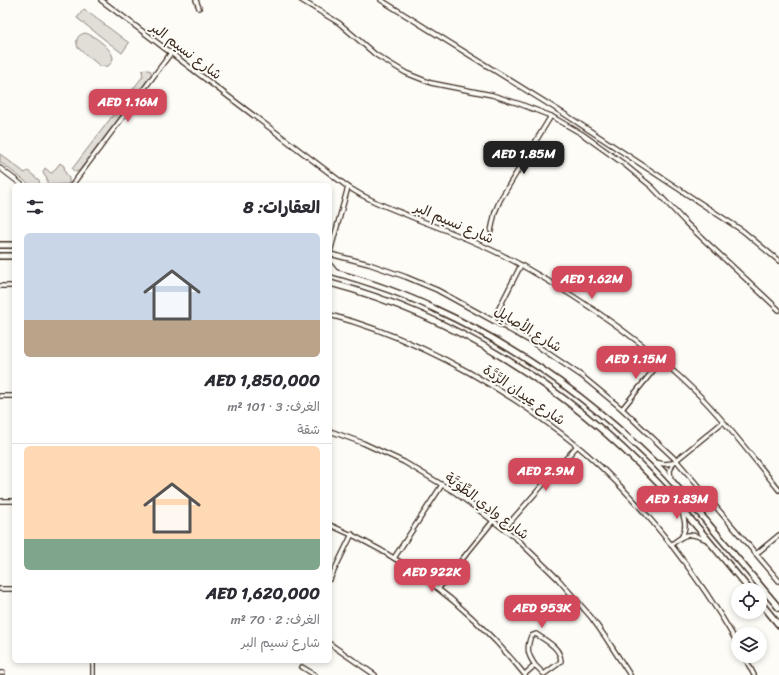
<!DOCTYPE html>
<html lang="ar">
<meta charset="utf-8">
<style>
:root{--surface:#fff;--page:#f7f7f7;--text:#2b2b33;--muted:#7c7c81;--line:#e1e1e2;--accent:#d1495b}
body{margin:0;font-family:Sriracha,"Playpen Sans Arabic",sans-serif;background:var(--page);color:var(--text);direction:rtl;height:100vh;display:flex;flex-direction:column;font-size:15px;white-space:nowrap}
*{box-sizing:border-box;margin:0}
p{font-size:13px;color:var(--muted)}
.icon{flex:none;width:22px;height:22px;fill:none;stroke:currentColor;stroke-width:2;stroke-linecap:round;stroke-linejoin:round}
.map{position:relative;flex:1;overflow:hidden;direction:ltr}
.side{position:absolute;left:12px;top:183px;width:320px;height:480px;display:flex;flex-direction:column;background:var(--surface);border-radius:6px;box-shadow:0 2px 6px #0003;direction:rtl}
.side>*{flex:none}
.controls{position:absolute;left:731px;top:583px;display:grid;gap:8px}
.controls a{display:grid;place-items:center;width:36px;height:36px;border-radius:50%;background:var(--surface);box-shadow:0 2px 6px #0003;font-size:20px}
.price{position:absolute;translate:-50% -34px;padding:0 9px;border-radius:8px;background:var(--accent);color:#fff;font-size:13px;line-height:26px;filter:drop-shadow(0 1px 2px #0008)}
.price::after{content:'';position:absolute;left:50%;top:24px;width:12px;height:9px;margin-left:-6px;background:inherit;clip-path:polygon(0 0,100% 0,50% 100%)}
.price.on{background:#222;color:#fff}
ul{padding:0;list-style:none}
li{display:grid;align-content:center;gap:8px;height:212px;padding:0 12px}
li+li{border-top:1px solid var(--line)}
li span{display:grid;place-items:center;height:124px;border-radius:6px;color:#555}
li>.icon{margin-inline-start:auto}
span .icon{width:72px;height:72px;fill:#fffc;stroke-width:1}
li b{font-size:17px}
h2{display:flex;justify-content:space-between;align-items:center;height:48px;padding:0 12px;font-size:17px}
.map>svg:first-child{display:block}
</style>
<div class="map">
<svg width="779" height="675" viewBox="0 0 779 675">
<rect width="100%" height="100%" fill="#fdfcf7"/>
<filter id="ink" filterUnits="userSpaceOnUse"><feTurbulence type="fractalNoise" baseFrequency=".025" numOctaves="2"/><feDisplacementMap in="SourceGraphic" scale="8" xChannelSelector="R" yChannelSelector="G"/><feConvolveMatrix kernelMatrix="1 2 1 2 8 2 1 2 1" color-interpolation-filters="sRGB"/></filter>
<g filter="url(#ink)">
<g fill="#e1ded7" stroke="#8e847a">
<path d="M84,9L129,43L122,53L77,18Z"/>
<path d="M85,33C94,35 112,49 113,58C112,65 107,68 100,66L78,48C75,40 77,35 85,33Z"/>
<path d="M145,69L151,71V75L79,171L75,172L72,169L143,76L142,71Z"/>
<path d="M0,154L25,173L28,171L39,180L40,185H30L0,162Z"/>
<path d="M60,163L64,166L65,172L69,178V184L47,185V179L43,173L45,168L51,173H52Z"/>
</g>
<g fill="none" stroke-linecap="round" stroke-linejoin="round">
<defs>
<g id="street">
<path d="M101,0L348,187C373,203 393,209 419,220C454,233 489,247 521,265C583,300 649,345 699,395C728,424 753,458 779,490"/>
<path d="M196,0L199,8"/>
<path d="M301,0L339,23L376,55L406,73L431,83L492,95L520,104L551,116L582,134L624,164L652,187L686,223L779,310"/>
<path d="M381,0L566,115L743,231L779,261"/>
<path d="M0,168L22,185"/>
<path d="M72,185L171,53"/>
<path d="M491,231L495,212L500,200L551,116"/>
<path d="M330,252L348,187"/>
<path d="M330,254L369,264L406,277L437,290L530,341L582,376L622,409L676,460L779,581"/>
<path d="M330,265L336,272"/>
<path d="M0,286H14"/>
<path d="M330,315C402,334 470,369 531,411C550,425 570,439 588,455C647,508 699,576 738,644"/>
<path d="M493,320L521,265"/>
<path d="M0,396H14"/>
<path d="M622,409L661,361"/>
<path d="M330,431L363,443L404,462L456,493L517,539L558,579L591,617L606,638L630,675"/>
<path d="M655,462L664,464L673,463"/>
<path d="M671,480L670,471L673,463L723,422"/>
<path d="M0,501H14"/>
<path d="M681,510C685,520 687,527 682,536"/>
<path d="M330,525C408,558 472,609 525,675"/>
<path d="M504,529L577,446"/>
<path d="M671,545C685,533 689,532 707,540"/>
<path d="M756,554L779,535"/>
<path d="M394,558L442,485"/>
<path d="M330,579L352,534"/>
<path d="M439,588L493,521"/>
<path d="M0,589H14"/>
<path d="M330,644L375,675"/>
<path d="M744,656L754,675"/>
<path d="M302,667L315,675"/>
<path d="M0,673H3"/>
<path d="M525,674L535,665L544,674L558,664L561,661C560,647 546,641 536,634L531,636C526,649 528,655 535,665"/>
<path d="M93,675V661"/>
</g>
<g id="primary">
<path d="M0,245H14"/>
<path d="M0,256H14"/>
<path d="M330,271C366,281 402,293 435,309C516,346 590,399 653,461C674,482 692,504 711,527C734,554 756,581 779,608"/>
<path d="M330,283C456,316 568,389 657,482C690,516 719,554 750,590"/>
<path d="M760,602L779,625"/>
</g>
</defs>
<use href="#street" stroke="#3b2a1e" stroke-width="6"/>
<use href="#primary" stroke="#3b2a1e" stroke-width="8"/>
<use href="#street" stroke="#fdfcf7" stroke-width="3.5"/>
<use href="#primary" stroke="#fdfcf7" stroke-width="5"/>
</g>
</g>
<g text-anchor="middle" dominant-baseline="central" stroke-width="4" stroke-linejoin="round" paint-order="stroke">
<g font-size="14" fill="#3b2a1e" stroke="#fdfcf7">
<text transform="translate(186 51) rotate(37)">شارع نسيم البر</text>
<text transform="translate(454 223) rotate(23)">شارع نسيم البر</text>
<text transform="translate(528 329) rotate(31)">شارع الأصايِل</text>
<text transform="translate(524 395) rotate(34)">شارع عِيدان الرَّدَّة</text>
<text transform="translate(487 506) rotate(37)">شارع وادِي الطِّوَيَّة</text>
</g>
</g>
</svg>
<div class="controls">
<a><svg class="icon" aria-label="locate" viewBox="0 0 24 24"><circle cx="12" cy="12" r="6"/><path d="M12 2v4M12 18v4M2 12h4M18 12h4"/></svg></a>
<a><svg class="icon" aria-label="layers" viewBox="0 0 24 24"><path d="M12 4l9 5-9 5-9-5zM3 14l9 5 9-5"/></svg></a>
</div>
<b class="price" style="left:128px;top:123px">AED 1.16M</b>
<b class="price on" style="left:524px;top:175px">AED 1.85M</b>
<b class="price" style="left:592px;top:300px">AED 1.62M</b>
<b class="price" style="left:636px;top:380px">AED 1.15M</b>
<b class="price" style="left:546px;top:492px">AED 2.9M</b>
<b class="price" style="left:677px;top:520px">AED 1.83M</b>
<b class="price" style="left:432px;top:593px">AED 922K</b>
<b class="price" style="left:542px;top:629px">AED 953K</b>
<section class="side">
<h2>العقارات: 8<svg class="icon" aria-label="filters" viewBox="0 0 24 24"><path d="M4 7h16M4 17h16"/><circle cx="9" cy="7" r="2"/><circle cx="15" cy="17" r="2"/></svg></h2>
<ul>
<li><span style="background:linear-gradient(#c9d6e8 70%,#b9a48a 0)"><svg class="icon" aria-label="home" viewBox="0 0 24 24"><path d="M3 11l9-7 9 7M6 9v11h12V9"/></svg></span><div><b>AED 1,850,000</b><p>الغرف: 3 · 101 m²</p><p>شقة</p></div></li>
<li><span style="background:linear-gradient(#ffd9b3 75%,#7fa58c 0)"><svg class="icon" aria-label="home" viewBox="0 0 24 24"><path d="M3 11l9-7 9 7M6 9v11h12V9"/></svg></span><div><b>AED 1,620,000</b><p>الغرف: 2 · 70 m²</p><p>شارع نسيم البر</p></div></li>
</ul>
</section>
</div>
